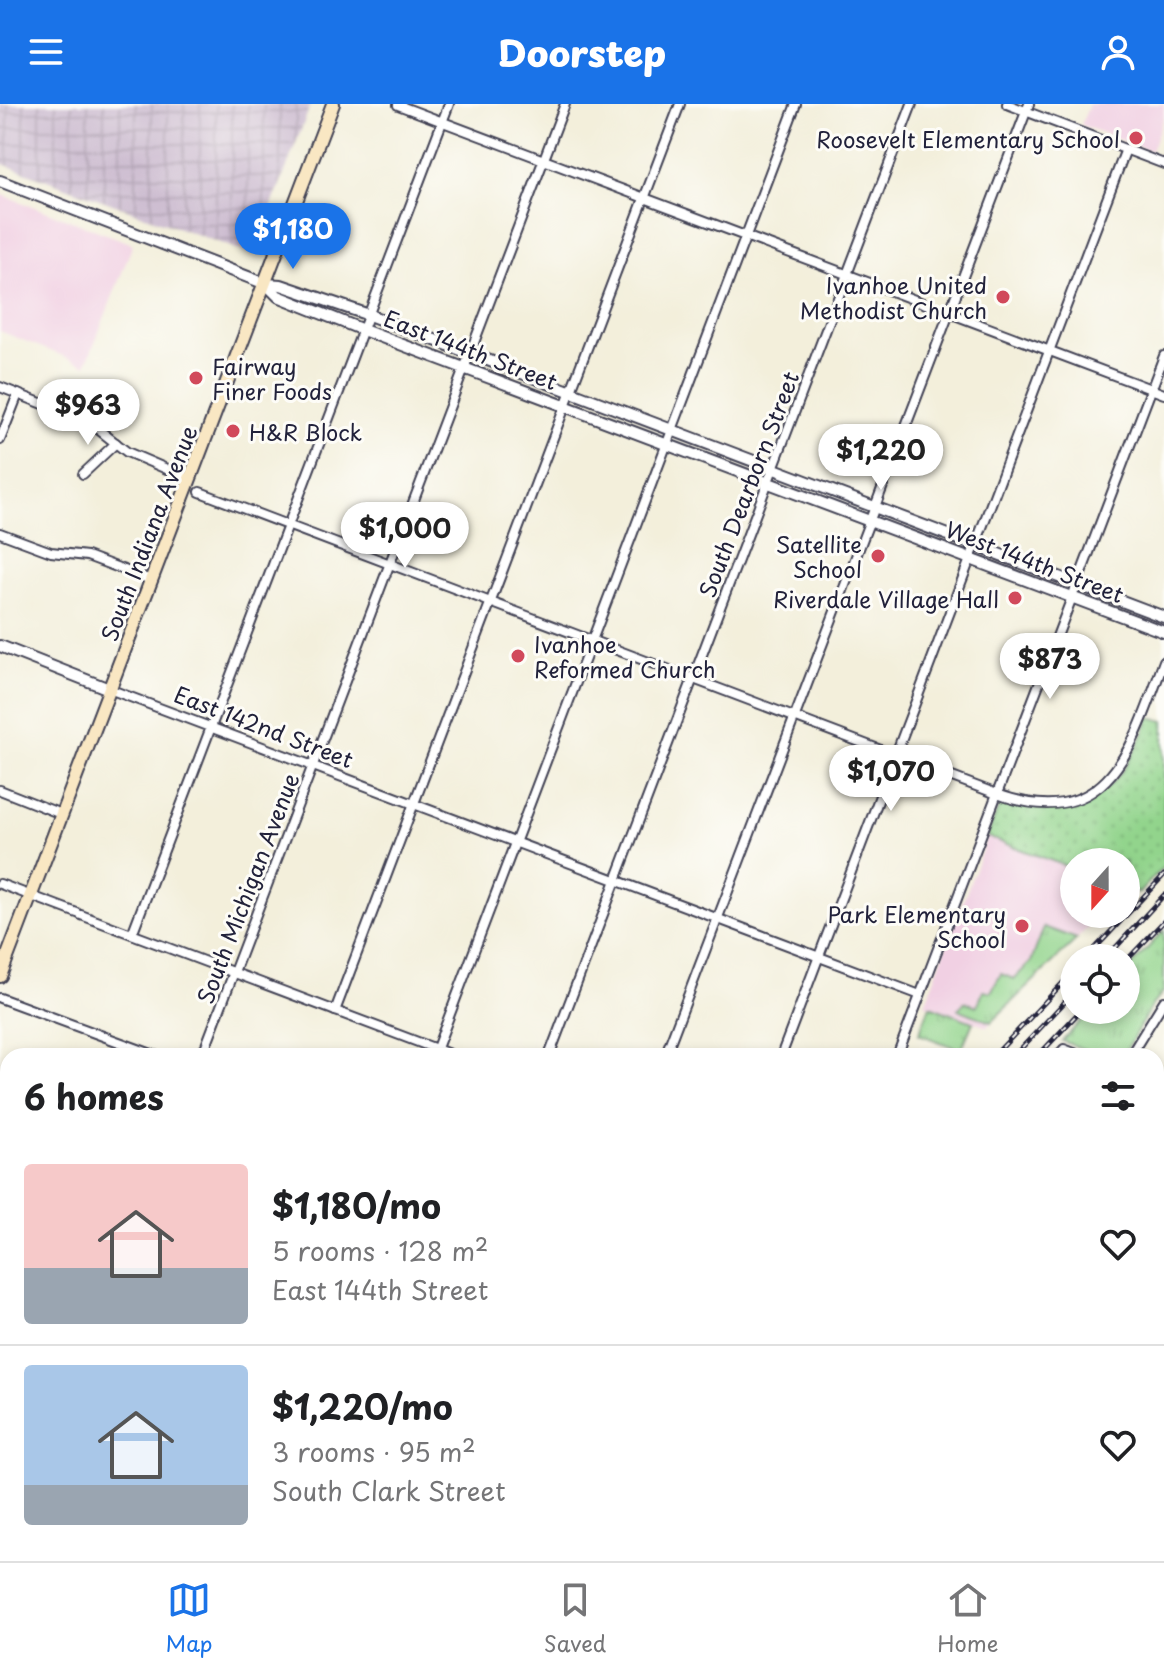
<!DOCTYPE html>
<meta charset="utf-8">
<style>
:root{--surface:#fff;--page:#f2f2f2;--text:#202124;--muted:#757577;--line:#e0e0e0;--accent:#1a73e8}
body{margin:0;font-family:"Playpen Sans",sans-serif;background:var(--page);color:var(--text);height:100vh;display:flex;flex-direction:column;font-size:30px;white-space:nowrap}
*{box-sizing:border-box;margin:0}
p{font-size:26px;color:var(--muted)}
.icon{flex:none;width:44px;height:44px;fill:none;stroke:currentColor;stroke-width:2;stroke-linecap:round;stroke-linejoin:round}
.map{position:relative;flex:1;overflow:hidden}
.panel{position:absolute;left:0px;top:944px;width:1164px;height:514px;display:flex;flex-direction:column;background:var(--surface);border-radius:24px 24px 0 0;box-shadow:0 4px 12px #0003}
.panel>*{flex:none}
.needle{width:52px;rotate:201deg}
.fabs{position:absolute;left:1060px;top:744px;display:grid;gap:16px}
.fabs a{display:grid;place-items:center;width:80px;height:80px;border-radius:50%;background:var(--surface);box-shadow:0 4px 12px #0003;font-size:40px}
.price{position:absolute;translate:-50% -68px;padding:0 18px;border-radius:28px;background:#fff;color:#222;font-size:26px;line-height:52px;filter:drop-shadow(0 2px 4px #0008)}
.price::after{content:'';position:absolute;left:50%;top:48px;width:24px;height:18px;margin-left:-12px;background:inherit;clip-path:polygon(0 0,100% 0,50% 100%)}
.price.active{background:var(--accent);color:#fff}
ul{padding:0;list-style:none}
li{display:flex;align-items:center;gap:24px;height:200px;padding:0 24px}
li+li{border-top:2px solid var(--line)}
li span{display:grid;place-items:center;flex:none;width:224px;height:160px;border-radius:8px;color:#555}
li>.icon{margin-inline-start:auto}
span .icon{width:96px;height:96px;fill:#fffc;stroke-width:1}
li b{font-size:34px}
h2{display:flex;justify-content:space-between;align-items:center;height:96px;padding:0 24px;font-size:34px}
header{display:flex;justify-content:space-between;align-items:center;height:104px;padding:0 24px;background:var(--accent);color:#fff;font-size:36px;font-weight:800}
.dock{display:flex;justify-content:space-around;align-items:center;height:112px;border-top:2px solid var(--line);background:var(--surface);font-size:22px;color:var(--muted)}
.dock a{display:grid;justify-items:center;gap:4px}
.dock .active{color:var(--accent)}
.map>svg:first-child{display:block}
</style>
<header><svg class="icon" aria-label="menu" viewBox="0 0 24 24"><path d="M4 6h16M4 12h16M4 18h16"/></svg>Doorstep<svg class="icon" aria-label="person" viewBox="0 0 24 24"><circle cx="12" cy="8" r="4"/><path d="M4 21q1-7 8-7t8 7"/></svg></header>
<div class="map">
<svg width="1164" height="1457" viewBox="0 0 1164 1457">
<defs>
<pattern id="industrial-grid" width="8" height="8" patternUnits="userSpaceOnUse" patternTransform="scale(2)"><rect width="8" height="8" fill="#cebed1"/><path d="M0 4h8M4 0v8" fill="none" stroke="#b1a3b4"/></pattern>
<pattern id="grass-tufts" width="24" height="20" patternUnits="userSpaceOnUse" patternTransform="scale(2)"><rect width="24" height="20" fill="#92d48c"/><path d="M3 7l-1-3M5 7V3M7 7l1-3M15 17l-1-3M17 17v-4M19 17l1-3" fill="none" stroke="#7eb67a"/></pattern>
<pattern id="park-dots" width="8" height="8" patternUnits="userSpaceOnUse" patternTransform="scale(2)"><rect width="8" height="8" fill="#92d48c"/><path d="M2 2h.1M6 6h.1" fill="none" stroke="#7eb67a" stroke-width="1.8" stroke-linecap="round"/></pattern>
</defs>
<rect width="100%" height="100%" fill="#fdfcf7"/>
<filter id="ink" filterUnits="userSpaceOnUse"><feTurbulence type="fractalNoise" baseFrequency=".0125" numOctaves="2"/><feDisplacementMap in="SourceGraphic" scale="16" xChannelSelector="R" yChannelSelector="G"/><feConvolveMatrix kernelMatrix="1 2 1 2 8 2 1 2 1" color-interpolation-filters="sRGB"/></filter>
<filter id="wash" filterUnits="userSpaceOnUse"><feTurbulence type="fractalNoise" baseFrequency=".006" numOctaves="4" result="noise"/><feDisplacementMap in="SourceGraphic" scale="32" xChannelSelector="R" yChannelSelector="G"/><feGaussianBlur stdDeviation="1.8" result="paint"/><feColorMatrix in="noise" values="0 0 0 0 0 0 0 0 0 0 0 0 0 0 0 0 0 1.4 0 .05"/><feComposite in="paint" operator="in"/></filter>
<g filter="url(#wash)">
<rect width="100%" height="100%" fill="#f3efdb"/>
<g fill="#f1d0e3">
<path d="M1089,0H1164V12L1151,47L1081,21Z"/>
<path d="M0,90L133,140L86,261L0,227Z"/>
<path d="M987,733L1074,765V810H1102L987,923L925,900Z"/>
</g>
<path fill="url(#industrial-grid)" d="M0,0H311L253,151L0,59Z"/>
<path fill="#cebed1" d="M1156,1400L1164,1402V1457H1136L1119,1450H1156Z"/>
<g fill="url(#grass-tufts)" stroke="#5a7b64" stroke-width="2">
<path d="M1044,823L1077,835L991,918L958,905L965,898L977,902L984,886L991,888L1001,870L1014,875L1031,858Z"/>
<path d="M1164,826V887L1152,901L1123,952H1102L1062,937L1091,906H1126V868Z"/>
<path d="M930,902L973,918L961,946L919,930Z"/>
<path d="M421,1450H485L479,1457H418Z"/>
<path d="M952,1450H1019L1016,1457H949Z"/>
</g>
<path fill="url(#park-dots)" stroke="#5a7b64" stroke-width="2" d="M1150,613L1164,617V762L1139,789L1126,784V758H1074V765L987,733L1001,697C1085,722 1121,688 1150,613Z"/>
</g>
<g filter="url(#ink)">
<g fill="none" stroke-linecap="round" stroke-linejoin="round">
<defs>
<g id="minor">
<path d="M1007,0L1164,60"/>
<path d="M398,1L1164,290"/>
<path d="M0,283L89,318L127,348L190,375"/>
<path d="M0,336L18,290"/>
<path d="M83,370L116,339"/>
<path d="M200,388L997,690C1110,731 1133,641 1164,557"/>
<path d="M0,429L51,448L87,452L151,476"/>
<path d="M109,585L920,891"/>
<path d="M0,686L61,710"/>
<path d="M0,780L77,809"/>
<path d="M81,811L455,952"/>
<path d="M132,830L449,0"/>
<path d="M0,894L157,952"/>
<path d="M335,907L680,0"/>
<path d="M202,952L565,0"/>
<path d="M434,952L796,0"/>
<path d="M549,952L912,0"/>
<path d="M665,952L1029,0"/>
<path d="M781,952L1126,45"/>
<path d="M897,952L1164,252"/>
<path d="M1058,952L1064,945L1082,952"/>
<path d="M1130,952L1164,897"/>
<path d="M1156,980L1164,983"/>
<path d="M0,1016L8,1019"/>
<path d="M0,1175L8,1154"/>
<path d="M1156,1187L1164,1166"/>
<path d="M1156,1217L1164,1220"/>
<path d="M0,1253L8,1256"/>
<path d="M1156,1384L1164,1387"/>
<path d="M1107,1450L1124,1457"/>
<path d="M8,1457L11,1450"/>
<path d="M125,1457L128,1450"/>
<path d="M241,1457L244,1450"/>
<path d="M356,1457L359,1450"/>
<path d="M485,1457L491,1450"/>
<path d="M705,1457L708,1450"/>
<path d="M821,1457L824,1450"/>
<path d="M938,1457L940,1450"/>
<path d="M1053,1457L1056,1450"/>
</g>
<g id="tertiary">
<path d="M0,77L266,180L281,181L369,211L1164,513"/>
<path d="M266,180L278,192L363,226L1164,528"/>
<path d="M0,542L109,585"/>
</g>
<path id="secondary" d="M0,872L333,0"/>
</defs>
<use href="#minor" stroke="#414153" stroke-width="12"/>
<use href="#tertiary" stroke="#414153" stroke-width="14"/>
<use href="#secondary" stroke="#414153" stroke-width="16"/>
<use href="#minor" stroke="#fff" stroke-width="8"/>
<use href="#tertiary" stroke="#fff" stroke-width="10"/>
<use href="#secondary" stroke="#f9e7c3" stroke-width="12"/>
<defs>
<g id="rail">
<path d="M1086,854L1164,771"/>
<path d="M1106,854L1164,791"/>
<path d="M1126,857L1164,817"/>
<path d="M994,952L1074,867"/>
<path d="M1014,952L1074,888"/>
<path d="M1038,952L1081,906"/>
<path d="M0,990L8,993"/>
<path d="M1156,1445L1164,1450"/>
<path d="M539,1457L546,1450"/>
<path d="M569,1457L576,1450"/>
</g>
</defs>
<use href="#rail" stroke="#22223b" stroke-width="5"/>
<use href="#rail" stroke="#fdfcf7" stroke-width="2" stroke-dasharray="6" stroke-linecap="butt"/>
</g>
</g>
<g fill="#d1495b" stroke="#fdfcf7" stroke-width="3">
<circle cx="1136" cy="34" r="8"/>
<circle cx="1003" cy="193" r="8"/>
<circle cx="196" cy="274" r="8"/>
<circle cx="233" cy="327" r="8"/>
<circle cx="878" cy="452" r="8"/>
<circle cx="1015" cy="494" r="8"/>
<circle cx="518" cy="552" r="8"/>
<circle cx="1022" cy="822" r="8"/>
</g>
<g text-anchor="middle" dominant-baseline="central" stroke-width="6" stroke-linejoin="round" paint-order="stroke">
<g font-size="22" fill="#22223b" stroke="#fdfcf7" text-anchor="end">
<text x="1120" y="34">Roosevelt Elementary School</text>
<text x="987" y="180">Ivanhoe United<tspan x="987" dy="25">Methodist Church</tspan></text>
<text x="212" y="261" text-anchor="start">Fairway<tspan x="212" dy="25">Finer Foods</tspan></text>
<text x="249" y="327" text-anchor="start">H&amp;R Block</text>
<text x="862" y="439">Satellite<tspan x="862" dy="25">School</tspan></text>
<text x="999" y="494">Riverdale Village Hall</text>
<text x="534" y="539" text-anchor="start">Ivanhoe<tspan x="534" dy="25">Reformed Church</tspan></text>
<text x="1006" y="809">Park Elementary<tspan x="1006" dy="25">School</tspan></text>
</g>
<g font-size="22" fill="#22223b" stroke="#fdfcf7">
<text transform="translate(471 245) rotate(21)">East 144th Street</text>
<text transform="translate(748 380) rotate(-69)">South Dearborn Street</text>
<text transform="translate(148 429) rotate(-69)">South Indiana Avenue</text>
<text transform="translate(1035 457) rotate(21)">West 144th Street</text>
<text transform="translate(264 622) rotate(21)">East 142nd Street</text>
<text transform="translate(247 784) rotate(-69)">South Michigan Avenue</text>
</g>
</g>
</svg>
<div class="fabs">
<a><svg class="needle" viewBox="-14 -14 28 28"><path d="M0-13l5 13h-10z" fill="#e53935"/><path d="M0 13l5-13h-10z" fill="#757577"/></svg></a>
<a><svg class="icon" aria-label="locate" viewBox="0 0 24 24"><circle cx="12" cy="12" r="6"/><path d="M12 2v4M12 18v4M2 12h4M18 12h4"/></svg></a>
</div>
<b class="price active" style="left:293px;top:167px">$1,180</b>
<b class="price" style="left:88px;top:343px">$963</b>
<b class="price" style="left:881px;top:388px">$1,220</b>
<b class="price" style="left:405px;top:466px">$1,000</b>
<b class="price" style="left:1050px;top:597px">$873</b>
<b class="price" style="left:891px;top:709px">$1,070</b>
<section class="panel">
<h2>6 homes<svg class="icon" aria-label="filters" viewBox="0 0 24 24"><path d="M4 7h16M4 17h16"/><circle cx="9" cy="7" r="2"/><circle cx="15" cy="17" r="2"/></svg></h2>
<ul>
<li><span style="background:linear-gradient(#f6c9c9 65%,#9aa5b1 0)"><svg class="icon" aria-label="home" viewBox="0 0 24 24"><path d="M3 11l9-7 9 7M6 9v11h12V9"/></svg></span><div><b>$1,180/mo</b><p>5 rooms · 128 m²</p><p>East 144th Street</p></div><svg class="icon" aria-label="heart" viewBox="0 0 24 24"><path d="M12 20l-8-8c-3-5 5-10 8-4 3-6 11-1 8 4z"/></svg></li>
<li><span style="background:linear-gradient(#a9c7e8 75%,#9aa5b1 0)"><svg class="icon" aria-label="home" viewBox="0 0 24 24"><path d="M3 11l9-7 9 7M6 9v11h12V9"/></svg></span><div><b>$1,220/mo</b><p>3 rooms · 95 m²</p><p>South Clark Street</p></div><svg class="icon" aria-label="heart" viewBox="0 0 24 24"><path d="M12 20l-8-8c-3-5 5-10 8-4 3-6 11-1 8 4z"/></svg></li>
</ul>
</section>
</div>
<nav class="dock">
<a class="active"><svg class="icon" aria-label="map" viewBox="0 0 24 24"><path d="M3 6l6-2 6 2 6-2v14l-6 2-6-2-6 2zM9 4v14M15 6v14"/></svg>Map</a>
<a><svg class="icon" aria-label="saved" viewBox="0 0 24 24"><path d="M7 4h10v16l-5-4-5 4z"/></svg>Saved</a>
<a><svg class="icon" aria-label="home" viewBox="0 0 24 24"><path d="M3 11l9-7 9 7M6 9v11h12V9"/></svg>Home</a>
</nav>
